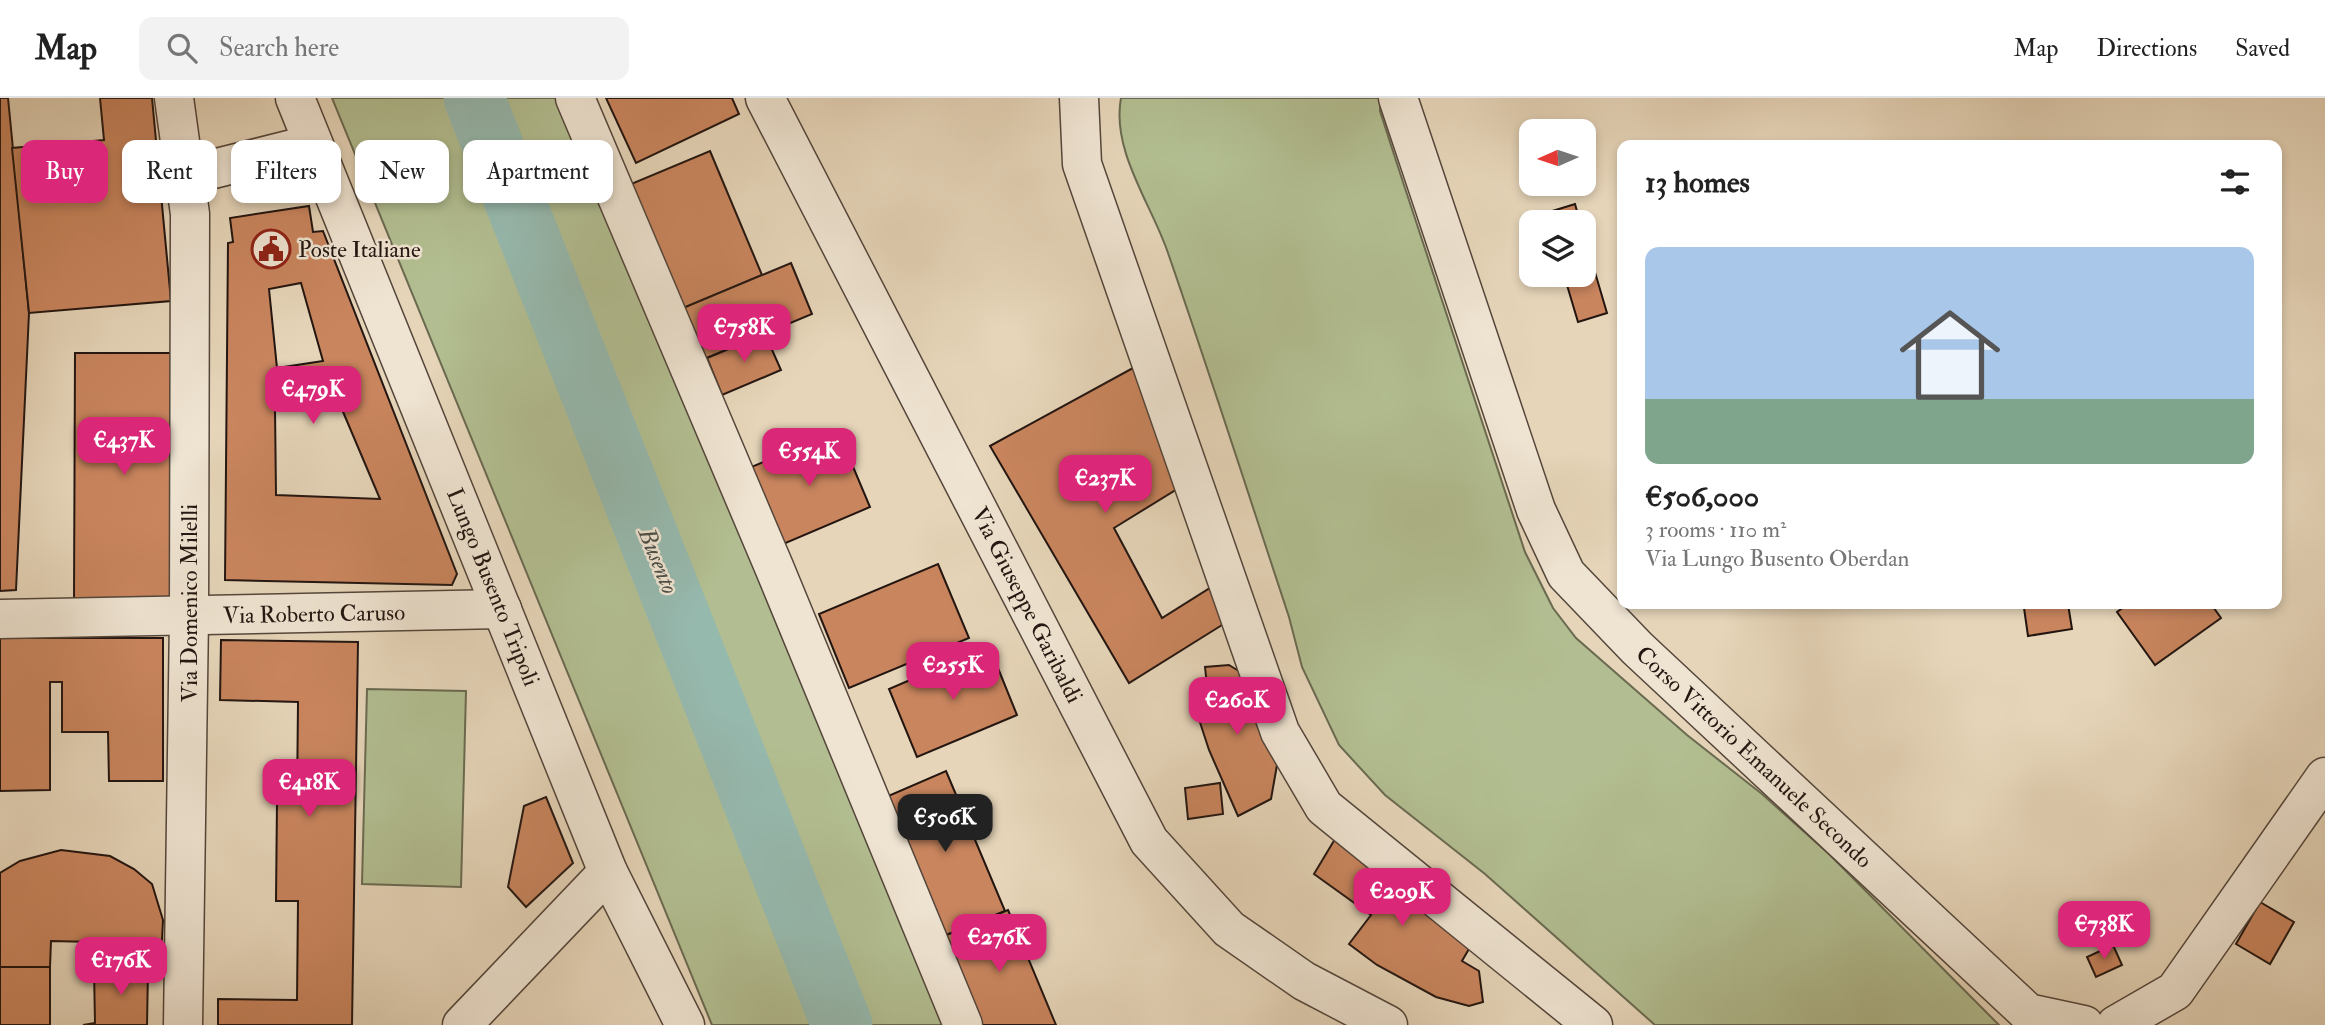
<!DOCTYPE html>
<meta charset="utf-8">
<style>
:root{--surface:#fff;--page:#f2f2f2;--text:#222;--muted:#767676;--line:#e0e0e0;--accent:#db2777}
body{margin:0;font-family:"IM FELL Double Pica",serif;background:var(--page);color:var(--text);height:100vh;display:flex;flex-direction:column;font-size:26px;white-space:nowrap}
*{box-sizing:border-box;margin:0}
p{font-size:23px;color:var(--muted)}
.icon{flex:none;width:38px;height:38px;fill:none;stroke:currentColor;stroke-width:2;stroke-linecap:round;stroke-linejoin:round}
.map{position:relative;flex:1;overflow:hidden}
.sheet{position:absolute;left:1617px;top:42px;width:665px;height:469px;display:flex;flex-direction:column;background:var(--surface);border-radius:14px;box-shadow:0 4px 10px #0003}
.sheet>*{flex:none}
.hud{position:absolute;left:21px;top:42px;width:665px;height:63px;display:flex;gap:14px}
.needle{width:46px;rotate:267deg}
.buttons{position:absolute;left:1519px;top:21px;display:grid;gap:14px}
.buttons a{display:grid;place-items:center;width:77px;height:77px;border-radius:14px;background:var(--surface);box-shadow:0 4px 10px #0003;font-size:35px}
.price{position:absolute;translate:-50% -60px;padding:0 16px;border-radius:14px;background:var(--accent);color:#fff;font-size:23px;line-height:46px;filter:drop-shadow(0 2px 4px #0008)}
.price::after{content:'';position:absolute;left:50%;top:42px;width:21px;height:16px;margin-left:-10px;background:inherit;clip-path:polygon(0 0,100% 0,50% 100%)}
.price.current{background:#222;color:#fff}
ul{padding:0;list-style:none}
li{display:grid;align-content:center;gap:14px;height:371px;padding:0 28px}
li+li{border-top:2px solid var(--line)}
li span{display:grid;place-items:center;height:217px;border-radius:14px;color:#555}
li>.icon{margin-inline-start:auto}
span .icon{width:126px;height:126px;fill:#fffc;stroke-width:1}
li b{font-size:30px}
h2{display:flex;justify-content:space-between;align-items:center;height:84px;padding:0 28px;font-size:30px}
.pill{padding:0 24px;border-radius:14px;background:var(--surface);box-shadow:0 4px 10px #0003;font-size:24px;line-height:63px}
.pill.current{background:var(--accent);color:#fff}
header{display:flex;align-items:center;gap:42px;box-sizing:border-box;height:98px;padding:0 35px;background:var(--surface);border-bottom:2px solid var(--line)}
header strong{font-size:33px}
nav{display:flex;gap:38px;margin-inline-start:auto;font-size:24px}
.search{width:490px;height:63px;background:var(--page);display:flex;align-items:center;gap:18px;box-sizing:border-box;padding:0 24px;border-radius:14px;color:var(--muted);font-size:26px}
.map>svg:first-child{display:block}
</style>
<header>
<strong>Map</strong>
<div class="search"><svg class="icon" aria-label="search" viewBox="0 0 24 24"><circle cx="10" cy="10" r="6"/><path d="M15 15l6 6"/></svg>Search here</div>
<nav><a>Map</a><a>Directions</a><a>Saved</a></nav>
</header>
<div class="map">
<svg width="2325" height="927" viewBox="0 0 2325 927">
<rect width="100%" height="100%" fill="#e6d5b9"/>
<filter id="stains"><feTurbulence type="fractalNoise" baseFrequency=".00286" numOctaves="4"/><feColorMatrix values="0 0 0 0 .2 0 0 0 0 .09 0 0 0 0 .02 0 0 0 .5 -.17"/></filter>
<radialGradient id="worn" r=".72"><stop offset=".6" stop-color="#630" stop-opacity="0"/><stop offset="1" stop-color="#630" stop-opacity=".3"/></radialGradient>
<g fill="#b2be91" stroke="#6a6a51" stroke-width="2">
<path d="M332,0H558L944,927H712Z"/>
<path d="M1121,0H1380V13L1401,78L1525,454L1553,510L1576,540L1687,637L1762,696L1829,756L1999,927H1655L1485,776L1385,697L1339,647L1302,569L1289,519C1249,398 1210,276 1168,155C1152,107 1111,53 1121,0Z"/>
<path d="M367,591L466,593L461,789L362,786Z"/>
</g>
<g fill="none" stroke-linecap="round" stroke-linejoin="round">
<path stroke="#96b9ae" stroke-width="61" d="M474,0L842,927"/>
</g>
<g fill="#c9855e" stroke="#231611" stroke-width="2" fill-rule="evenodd">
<path d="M0,0H8L29,215L16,492L0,493Z"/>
<path d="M100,0H152L171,203L29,215L12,50L104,42Z"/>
<path d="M606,0H732L739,16L636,65Z"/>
<path d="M710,53L762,177L676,213L624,89Z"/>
<path d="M1575,106L1580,124H1549L1546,115Z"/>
<path d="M309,108L313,134L323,133L457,476L452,487L225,482L228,145L233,144L230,120ZM301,185L323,263L277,270L269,191ZM338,302L380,401L276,397L275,310Z"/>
<path d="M1584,137L1607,215L1578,224L1564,177H1584Z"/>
<path d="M791,165L812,216L697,264L676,213Z"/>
<path d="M765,236L781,272L722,297L707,260Z"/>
<path d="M75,255H174V503H74Z"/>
<path d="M1133,270L1182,388L1114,430L1162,520L1210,490L1230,522L1129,585L990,348Z"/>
<path d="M838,333L870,409L781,447L749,370Z"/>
<path d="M938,466L969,540L849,590L819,516Z"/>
<path d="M2068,506L2072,531L2028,538L2024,510Z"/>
<path d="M2128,506H2211L2221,520L2155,567L2117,514Z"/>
<path d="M0,540H163V683H109L108,634H62V584H50V692L0,693Z"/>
<path d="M221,542L358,544L352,927H218V901L297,902L298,803H276L277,703H297L298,604L220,602Z"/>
<path d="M989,548L1017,617L917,659L889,591Z"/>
<path d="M1229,567L1242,575L1244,597L1259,596L1277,667L1271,701L1238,718L1209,652L1194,606L1195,592L1207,587L1205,569Z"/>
<path d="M946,673L1005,813L944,838L886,699Z"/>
<path d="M1220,685L1223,716L1188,721L1185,690Z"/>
<path d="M546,699L573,765L526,809L508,789L524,708Z"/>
<path d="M1338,736L1473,844L1462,863L1479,873L1483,904L1469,908L1436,899L1377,867L1349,846L1371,817L1314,776Z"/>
<path d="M61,752L110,758L134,771L152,786L163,822L162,842L148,843V872H94V844L51,843L50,869H0V775L20,763Z"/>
<path d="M2260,804L2294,824L2270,866L2236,846Z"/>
<path d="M1008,812L1056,927H981L944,838Z"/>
<path d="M2113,847L2122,867L2096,879L2087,859Z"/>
<rect x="0" y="869" width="50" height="58"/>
<path d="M94,872H148L147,927H83L95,925Z"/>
</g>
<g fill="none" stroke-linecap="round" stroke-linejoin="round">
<defs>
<g id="minor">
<path d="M174,0L190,116L189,519L183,927"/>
<path d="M295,0L608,774L685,927"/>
<path d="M575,0L774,469L963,927"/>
<path d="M765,0L1149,743L1229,831L1304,883L1388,927"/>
<path d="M1079,0L1082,66L1280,634L1324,709L1593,927"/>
<path d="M1398,0L1536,412L1566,476L1637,550L2028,915L2084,927"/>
<path d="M185,78L313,46"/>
<path d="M0,521L502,511"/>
<path d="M462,927L608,774"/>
<path d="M2116,927L2175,893L2325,679"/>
</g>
</defs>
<use href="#minor" stroke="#54463b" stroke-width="41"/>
<use href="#minor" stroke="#efe4d2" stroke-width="38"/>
</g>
<defs>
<symbol id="civic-ring" viewBox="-11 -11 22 22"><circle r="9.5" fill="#efe4d2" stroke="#8f2418" stroke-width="1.5"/><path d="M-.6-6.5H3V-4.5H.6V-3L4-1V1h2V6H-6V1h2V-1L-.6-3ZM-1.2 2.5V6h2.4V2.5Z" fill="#8f2418"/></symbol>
</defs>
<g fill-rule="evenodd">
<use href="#civic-ring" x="249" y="129" width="44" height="44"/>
</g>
<g text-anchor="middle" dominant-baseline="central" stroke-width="5" stroke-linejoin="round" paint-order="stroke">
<g font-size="23" fill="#231611" stroke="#efe4d2" text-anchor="start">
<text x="298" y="151">Poste Italiane</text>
</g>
<g font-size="23" fill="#231611" stroke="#efe4d2">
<text transform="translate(493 489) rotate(68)">Lungo Busento Tripoli</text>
<text transform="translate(189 505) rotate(-90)">Via Domenico Milelli</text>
<text transform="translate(1027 507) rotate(63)">Via Giuseppe Garibaldi</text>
<text transform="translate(314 516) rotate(-1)">Via Roberto Caruso</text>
<text transform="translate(1754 659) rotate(43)">Corso Vittorio Emanuele Secondo</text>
</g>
<g font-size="24" font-style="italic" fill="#4b4f48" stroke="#efe4d2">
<text transform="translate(658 463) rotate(68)">Busento</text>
</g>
</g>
<rect width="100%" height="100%" filter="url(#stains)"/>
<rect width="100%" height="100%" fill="url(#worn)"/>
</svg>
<div class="buttons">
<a><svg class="needle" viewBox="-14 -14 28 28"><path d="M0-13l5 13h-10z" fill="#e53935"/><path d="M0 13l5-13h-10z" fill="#767676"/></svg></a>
<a><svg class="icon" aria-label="layers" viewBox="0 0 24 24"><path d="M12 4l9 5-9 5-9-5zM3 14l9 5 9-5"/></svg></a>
</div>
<b class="price" style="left:744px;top:266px">€758K</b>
<b class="price" style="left:313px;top:328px">€479K</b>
<b class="price" style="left:124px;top:379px">€437K</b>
<b class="price" style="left:809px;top:390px">€554K</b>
<b class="price" style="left:1105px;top:417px">€237K</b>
<b class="price" style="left:953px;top:604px">€255K</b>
<b class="price" style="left:1237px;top:639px">€260K</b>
<b class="price" style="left:309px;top:721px">€418K</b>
<b class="price current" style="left:945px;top:756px">€506K</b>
<b class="price" style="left:1402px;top:830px">€209K</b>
<b class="price" style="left:2104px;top:863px">€738K</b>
<b class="price" style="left:999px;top:876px">€276K</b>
<b class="price" style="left:121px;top:899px">€176K</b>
<div class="hud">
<a class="pill current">Buy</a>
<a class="pill">Rent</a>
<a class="pill">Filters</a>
<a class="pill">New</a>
<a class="pill">Apartment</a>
</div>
<section class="sheet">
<h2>13 homes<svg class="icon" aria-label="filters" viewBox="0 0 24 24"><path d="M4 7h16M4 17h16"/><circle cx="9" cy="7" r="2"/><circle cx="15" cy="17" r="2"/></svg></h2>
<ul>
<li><span style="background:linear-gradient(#a9c7e8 70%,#7fa58c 0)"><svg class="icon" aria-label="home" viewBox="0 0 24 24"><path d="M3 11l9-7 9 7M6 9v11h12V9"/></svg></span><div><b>€506,000</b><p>3 rooms · 110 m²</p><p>Via Lungo Busento Oberdan</p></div></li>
</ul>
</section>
</div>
